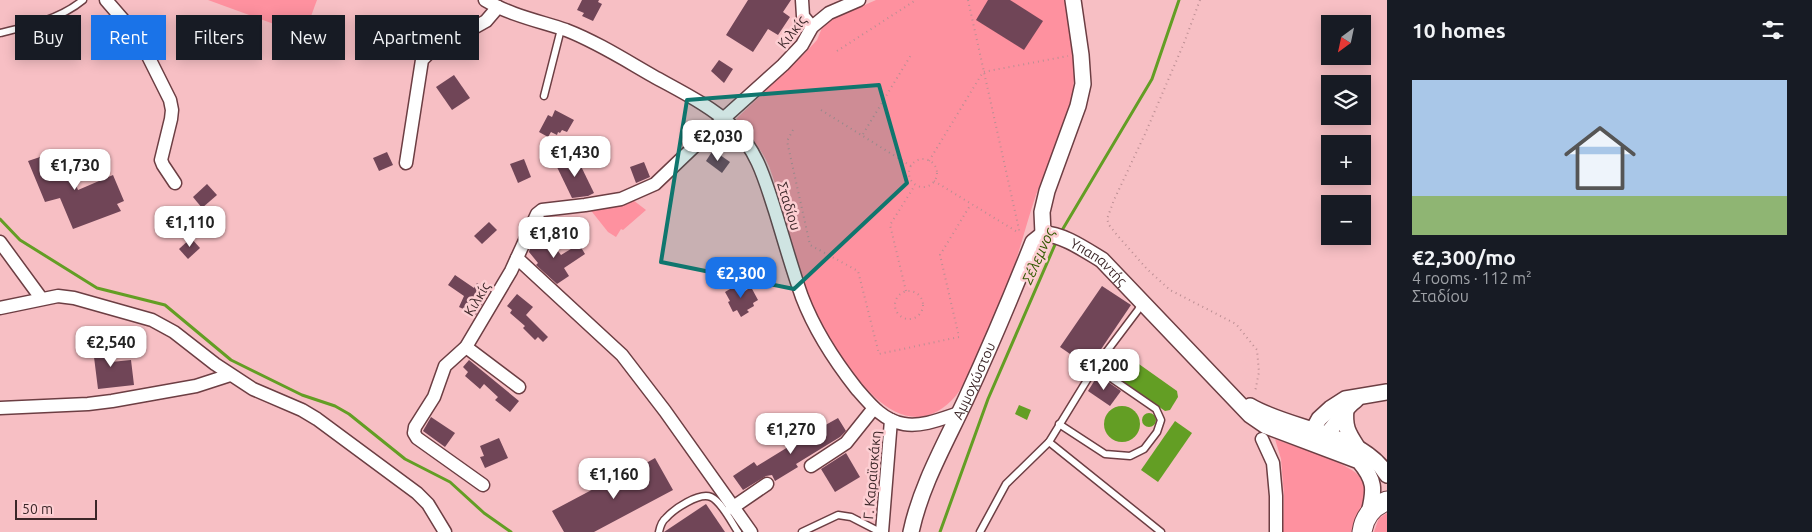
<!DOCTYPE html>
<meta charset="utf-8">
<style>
:root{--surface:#171b24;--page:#242831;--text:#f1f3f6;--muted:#9ea1a6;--accent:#1a73e8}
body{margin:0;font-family:Ubuntu,sans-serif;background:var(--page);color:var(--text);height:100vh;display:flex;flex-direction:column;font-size:19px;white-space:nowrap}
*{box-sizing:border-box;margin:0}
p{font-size:16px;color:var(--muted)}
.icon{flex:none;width:28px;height:28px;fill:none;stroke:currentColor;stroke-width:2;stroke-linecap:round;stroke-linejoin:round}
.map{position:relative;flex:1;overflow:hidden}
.sheet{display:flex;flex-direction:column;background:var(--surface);width:425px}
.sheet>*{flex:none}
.top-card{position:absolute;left:15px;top:15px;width:475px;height:45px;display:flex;gap:10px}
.needle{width:32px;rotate:213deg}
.tools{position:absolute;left:1321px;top:15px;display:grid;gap:10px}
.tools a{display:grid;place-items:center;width:50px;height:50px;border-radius:0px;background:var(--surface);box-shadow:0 2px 12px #0003;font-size:25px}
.scale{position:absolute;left:15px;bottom:12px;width:82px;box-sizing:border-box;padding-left:5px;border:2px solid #3b2628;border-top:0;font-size:14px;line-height:18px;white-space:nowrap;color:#3b2628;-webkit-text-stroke:4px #fdcfd3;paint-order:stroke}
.price{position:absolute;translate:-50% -42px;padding:0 11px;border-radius:10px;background:#fff;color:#222;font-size:16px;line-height:32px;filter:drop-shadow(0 1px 2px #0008)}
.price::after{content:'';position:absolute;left:50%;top:30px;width:15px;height:11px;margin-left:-8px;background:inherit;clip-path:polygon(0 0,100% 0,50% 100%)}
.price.selected{background:var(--accent);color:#fff}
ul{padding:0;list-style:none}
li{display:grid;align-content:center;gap:10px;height:265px;padding:0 25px}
li span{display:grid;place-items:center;height:155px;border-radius:0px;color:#555}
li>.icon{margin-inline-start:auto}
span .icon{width:90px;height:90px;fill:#fffc;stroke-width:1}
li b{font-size:21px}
h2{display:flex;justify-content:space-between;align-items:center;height:60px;padding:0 25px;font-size:21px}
.chip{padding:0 18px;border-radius:0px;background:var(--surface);box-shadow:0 2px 12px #0003;font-size:18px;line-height:45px}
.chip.selected{background:var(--accent);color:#fff}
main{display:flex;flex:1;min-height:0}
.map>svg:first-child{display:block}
</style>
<main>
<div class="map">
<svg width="1387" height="532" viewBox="0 0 1387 532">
<rect width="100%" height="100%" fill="#f7bfc4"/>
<g fill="#fe919f">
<path d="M208,0H317L304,35Z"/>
<path d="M876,0H1066C1069,26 1075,53 1074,79C1073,119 1047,163 1034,201C1024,231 1017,262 1005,292C995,315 985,338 975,360C968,374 963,389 952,400C909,443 868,395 843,359C834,347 825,334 819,321C803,286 793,250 783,214C779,198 775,182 769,166C761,148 748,133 736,119L804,54L817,40L824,23Z"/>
<path d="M633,200L646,210L623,230L621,229L616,237L608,232L589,208Z"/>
<path d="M1275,439C1296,447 1340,460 1356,473C1363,479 1367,489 1367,497C1368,510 1358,522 1352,532H1283L1284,495L1281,459Z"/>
<path d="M1387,513V532H1374L1379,518Z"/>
</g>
<g fill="#639e24">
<path d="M1124,357H1129L1177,391L1178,397L1170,410L1165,411L1116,377L1114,371Z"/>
<path d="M1019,405L1031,410L1027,420L1015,414Z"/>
<circle cx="1122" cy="424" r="18"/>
<circle cx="1149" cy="420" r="7"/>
<path d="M1175,421L1192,433L1158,482L1141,470Z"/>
</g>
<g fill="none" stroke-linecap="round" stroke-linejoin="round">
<g stroke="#639e24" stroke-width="3">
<path d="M0,219L20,240L97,288L165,305L231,360L302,395L335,406L349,414L405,459L450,482L484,513L511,532"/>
<path d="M1061,232L1152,79L1179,0"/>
<path d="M940,532L988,399L1057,240"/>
</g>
</g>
<g fill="#704557">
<path d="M582,0H599L598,2L602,4L593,21L582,16L584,13L577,10Z"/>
<path d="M748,0H791L783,12L790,17L778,35L768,29L753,52L726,35Z"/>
<path d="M988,0H1010L1043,21L1024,50L976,20Z"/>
<path d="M719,60L733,69L724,83L711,71Z"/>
<path d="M454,75L470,98L452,110L436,87Z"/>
<path d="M555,110L574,120L567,132L562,130L560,133L558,132L557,135L551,132L548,137L539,132L548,115L552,117Z"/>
<path d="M61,150L78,190L113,175L124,201L117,204L121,211L73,229L60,198L45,202L28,161Z"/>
<path d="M713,150L730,162L722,173L706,161Z"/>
<path d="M387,152L393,165L379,171L373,158Z"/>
<path d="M576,156L594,193L588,196L572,198L556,165Z"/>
<path d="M524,159L531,177L518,183L510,164Z"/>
<path d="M644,162L650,177L636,183L630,167Z"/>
<path d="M207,184L217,195L202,208L193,197Z"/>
<path d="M489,222L497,230L482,244L474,236Z"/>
<path d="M546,236L561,255L579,244L585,254L564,268L569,276L557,284L536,265L538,263L529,252L530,248Z"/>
<path d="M191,238L200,248L188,259L179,249Z"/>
<path d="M455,275L474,288L477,283L490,290L476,315L459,307L464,296L448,285Z"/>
<path d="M740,283L745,291L751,287L758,300L753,303L754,306L747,310L749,312L741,317L737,310L733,312L728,302L730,301L725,292Z"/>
<path d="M1102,286L1131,305L1089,367L1060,347Z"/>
<path d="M517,294L533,307L526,315L548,337L543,342L538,337L535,340L523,328L525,326L510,313L512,310L507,306Z"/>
<path d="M109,339L111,362L131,360L134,385L98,389L92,341Z"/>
<path d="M469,360L519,401L510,412L495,400L498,397L484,384L480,389L465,376L468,372L463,367Z"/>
<path d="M1098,375L1121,391L1110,406L1088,391Z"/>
<path d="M431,417L455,433L445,447L423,431Z"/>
<path d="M838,418L846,431L840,437L796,464L798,467L775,481L772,475L766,476L743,490L733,476L754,462L757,466L788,447L786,443L801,433L804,437Z"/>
<path d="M499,438L508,458L485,468L480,457L484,456L480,446Z"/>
<path d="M846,453L860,477L835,492L821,469Z"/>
<path d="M655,458L673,490L594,532H564L552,511L601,485L602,488Z"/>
<path d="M706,504L725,532H664Z"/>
</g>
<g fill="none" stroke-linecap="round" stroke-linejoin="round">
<defs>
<g id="service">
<path d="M0,33C29,26 60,19 83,0"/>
<path d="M544,96L561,29"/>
<path d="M1059,424L1105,454L1130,456L1144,449L1157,432L1161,420L1156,409L1095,367"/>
<path d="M1049,442L1161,532"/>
<path d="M659,532C660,527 662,521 666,518C674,509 699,492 711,497C721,501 732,523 738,532"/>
<path d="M802,532L838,515L851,517L880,532"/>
<path d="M980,532L1006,484L1049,442L1095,367L1138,310L1142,302"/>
</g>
<g id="minor">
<path d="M106,0L132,30L144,48L170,100L172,110L171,119L161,160L163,165L175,183"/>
<path d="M485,0C510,15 539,21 566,30C597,42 625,60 653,76C680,91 711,106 733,127C757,150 765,180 775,211C784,240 792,269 802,297C815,331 834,360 856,388C869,403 883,421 904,424C922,427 941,419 959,413"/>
<path d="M802,0L803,16L812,27"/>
<path d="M406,163L422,60L429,53L486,21L498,7"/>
<path d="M0,242L41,298"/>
<path d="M517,258L622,355L665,411L751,532"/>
<path d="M0,308L58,296L74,298L152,320L174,332L215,364L253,389L302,410L317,419L417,493L428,504L445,532"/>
<path d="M466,347L519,387"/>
<path d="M0,408L88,404L112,401L196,386L230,375"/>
<path d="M1262,439L1273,463L1276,496V532"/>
<path d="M811,466L846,443L874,408"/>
<path d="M483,485L417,438L414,433L415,427L434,397L445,366L466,347L511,271L537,214L542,210L585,205L621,199L655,184L723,119L783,65L802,45L812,27L829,13L859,0"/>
<path d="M732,508L767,484"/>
<path d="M882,532L891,420"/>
</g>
<g id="tertiary">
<path id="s1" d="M1073,0L1081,55L1083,84L1078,106L1047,191L1042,212L1043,234C1061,233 1087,251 1102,260L1250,415L1266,426L1359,461C1375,480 1375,489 1369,513"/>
<path d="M1250,406C1290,430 1362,433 1387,475"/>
<path d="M1346,409C1344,429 1349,434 1359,450"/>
<path d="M1314,438L1313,430L1319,419L1331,408L1345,399L1387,392"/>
<path d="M1320,440C1335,430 1341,410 1356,400"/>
<path id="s2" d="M911,532C921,485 946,442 966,399C990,347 1012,295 1033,242L1043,234"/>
</g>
<path id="primary" d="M1362,532C1364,517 1373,506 1387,501"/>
</defs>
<use href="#service" stroke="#6c3e43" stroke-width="9"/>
<use href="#minor" stroke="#6c3e43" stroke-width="15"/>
<use href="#tertiary" stroke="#6c3e43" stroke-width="18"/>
<use href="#primary" stroke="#6c3e43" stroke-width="21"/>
<g stroke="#bb8e93" stroke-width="2" stroke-dasharray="1 4" stroke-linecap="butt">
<path d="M968,0L1020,234"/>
<path d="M1200,0L1184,43L1145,134L1114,200L1107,219L1109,225L1117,235L1147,269L1170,290L1236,324L1257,350L1259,372L1255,392"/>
<path d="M837,51L916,0"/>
<path d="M821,110L911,166"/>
<path d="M793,130L787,141L810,245L858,271L879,354L959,337L940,255L971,204"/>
<path d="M863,134L911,55"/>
<circle cx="923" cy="173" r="14"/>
<path d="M929,161L983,72L1068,56"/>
<path d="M934,181L1019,233"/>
<path d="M906,291L890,225L915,185"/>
<circle cx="909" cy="305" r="14"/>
</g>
<use href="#service" stroke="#fff" stroke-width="6"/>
<use href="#minor" stroke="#fff" stroke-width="12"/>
<use href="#tertiary" stroke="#fff" stroke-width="15"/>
<use href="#primary" stroke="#fff" stroke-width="19"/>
</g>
<path fill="#0f766e" fill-opacity="0.2" stroke="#0f766e" stroke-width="4" stroke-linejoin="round" d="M879,85L907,183L794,289L661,262L687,100Z"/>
<g text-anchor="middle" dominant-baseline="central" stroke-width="5" stroke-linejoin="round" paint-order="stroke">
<g font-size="14" fill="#3b2628" stroke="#fdcfd3">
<text transform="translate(792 32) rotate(-52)">Κιλκίς</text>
<text transform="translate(789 206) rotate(73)">Σταδίου</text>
<text stroke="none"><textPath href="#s1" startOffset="305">Υπαπαντής</textPath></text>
<text transform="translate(477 299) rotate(-59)">Κιλκίς</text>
<text stroke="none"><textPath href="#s2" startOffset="164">Αμμοχώστου</textPath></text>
<text transform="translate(872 475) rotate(-85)">Γ. Καραϊσκάκη</text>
</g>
<g font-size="15" font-style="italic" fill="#335903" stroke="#fdcfd3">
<text transform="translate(1038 256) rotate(-66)">Σέλεμνος</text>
</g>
</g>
</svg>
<div class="tools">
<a><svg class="needle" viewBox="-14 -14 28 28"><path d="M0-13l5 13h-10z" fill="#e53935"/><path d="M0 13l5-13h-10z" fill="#9ea1a6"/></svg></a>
<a><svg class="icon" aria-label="layers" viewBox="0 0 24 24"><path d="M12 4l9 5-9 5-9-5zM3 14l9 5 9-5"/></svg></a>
<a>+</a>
<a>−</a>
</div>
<div class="scale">50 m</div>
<b class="price" style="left:718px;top:162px">€2,030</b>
<b class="price" style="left:575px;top:178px">€1,430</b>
<b class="price" style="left:75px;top:191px">€1,730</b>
<b class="price" style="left:190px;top:248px">€1,110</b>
<b class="price" style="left:554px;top:259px">€1,810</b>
<b class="price selected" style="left:741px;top:299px">€2,300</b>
<b class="price" style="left:111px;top:368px">€2,540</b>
<b class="price" style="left:1104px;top:391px">€1,200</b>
<b class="price" style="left:791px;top:455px">€1,270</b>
<b class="price" style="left:614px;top:500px">€1,160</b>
<div class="top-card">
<a class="chip">Buy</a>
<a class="chip selected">Rent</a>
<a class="chip">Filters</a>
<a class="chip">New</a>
<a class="chip">Apartment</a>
</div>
</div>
<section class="sheet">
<h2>10 homes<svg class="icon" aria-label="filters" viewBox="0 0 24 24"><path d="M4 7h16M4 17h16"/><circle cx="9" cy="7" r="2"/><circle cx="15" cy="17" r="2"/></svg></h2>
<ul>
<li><span style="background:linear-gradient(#a9c7e8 75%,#8fb573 0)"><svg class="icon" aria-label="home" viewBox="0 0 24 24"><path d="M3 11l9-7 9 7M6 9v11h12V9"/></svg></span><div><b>€2,300/mo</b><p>4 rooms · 112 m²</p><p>Σταδίου</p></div></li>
</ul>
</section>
</main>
